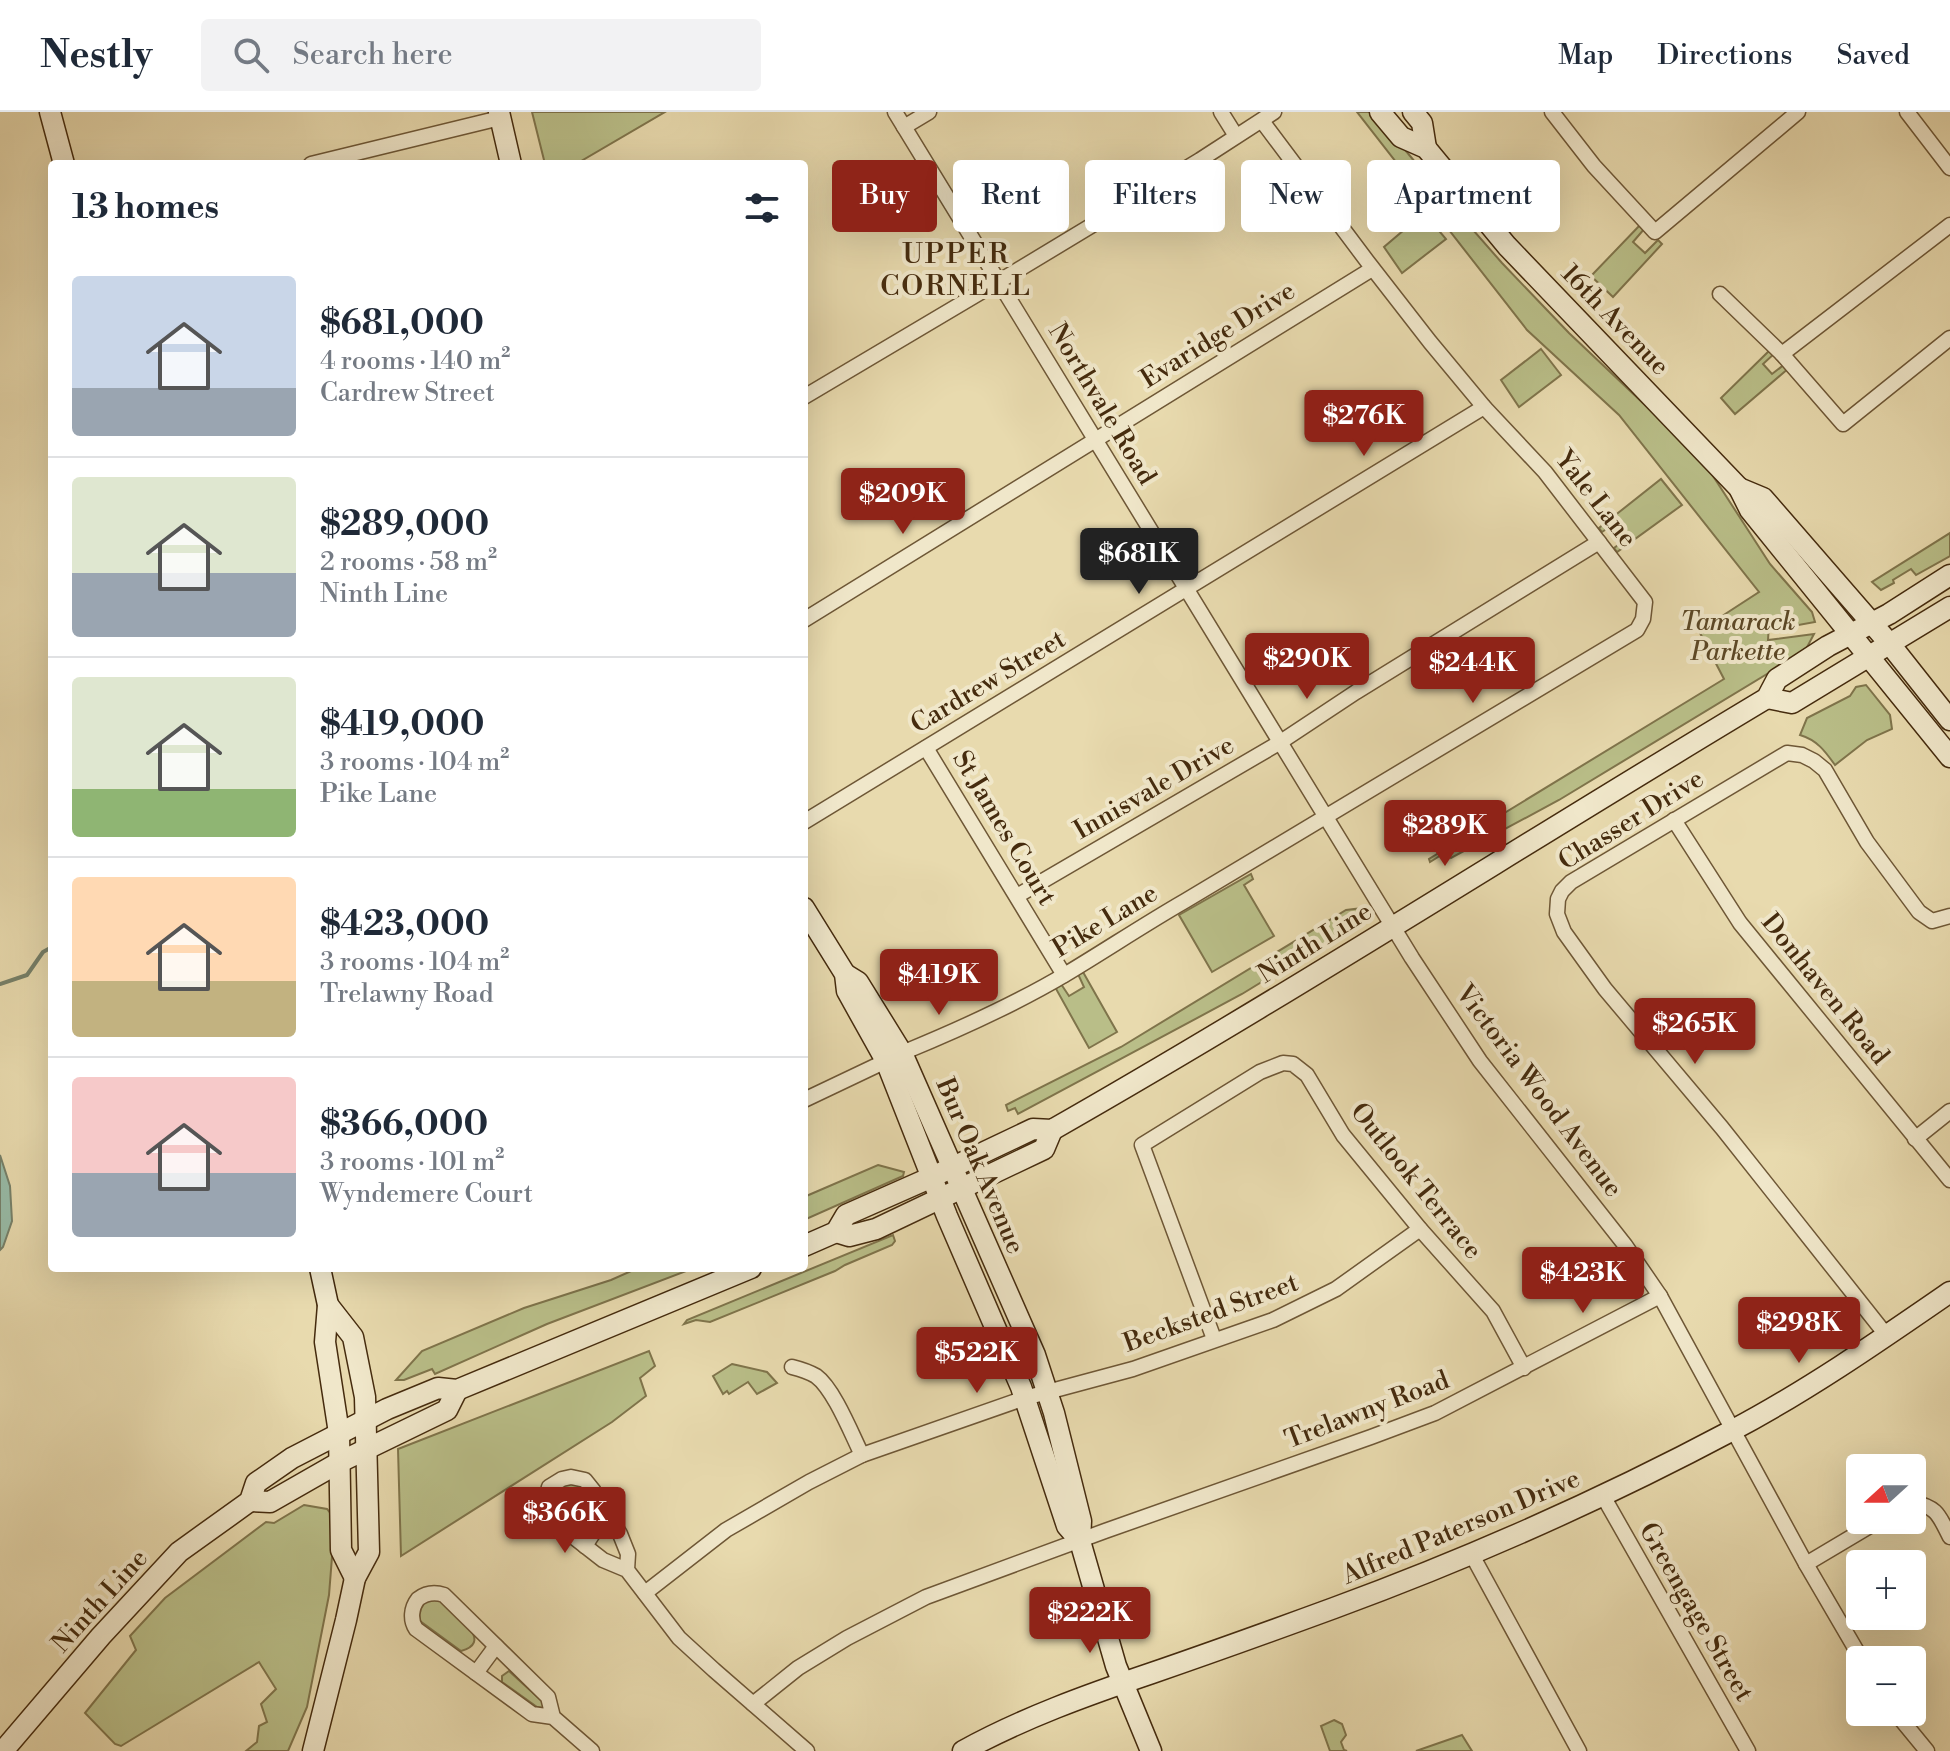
<!DOCTYPE html>
<meta charset="utf-8">
<style>
:root{--surface:#fff;--page:#f2f2f3;--text:#1f2937;--muted:#747a83;--line:#e0e1e3;--accent:#8f2418}
body{margin:0;font-family:"Libre Bodoni",serif;background:var(--page);color:var(--text);height:100vh;display:flex;flex-direction:column;font-size:30px;white-space:nowrap}
*{box-sizing:border-box;margin:0}
p{font-size:26px;color:var(--muted)}
.icon{flex:none;width:44px;height:44px;fill:none;stroke:currentColor;stroke-width:2;stroke-linecap:round;stroke-linejoin:round}
.map{position:relative;flex:1;overflow:hidden}
.details{position:absolute;left:48px;top:48px;width:760px;height:1112px;display:flex;flex-direction:column;background:var(--surface);border-radius:8px;box-shadow:0 8px 32px #0002}
.details>*{flex:none}
.guide{position:absolute;left:832px;top:48px;width:760px;height:72px;display:flex;gap:16px}
.needle{width:52px;rotate:249deg}
.controls{position:absolute;left:1846px;top:1342px;display:grid;gap:16px}
.controls a{display:grid;place-items:center;width:80px;height:80px;border-radius:8px;background:var(--surface);box-shadow:0 8px 32px #0002;font-size:40px}
.price{position:absolute;translate:-50% -68px;padding:0 18px;border-radius:8px;background:var(--accent);color:#fff;font-size:26px;line-height:52px;filter:drop-shadow(0 2px 4px #0008)}
.price::after{content:'';position:absolute;left:50%;top:48px;width:24px;height:18px;margin-left:-12px;background:inherit;clip-path:polygon(0 0,100% 0,50% 100%)}
.price.active{background:#222;color:#fff}
ul{padding:0;list-style:none}
li{display:flex;align-items:center;gap:24px;height:200px;padding:0 24px}
li+li{border-top:2px solid var(--line)}
li span{display:grid;place-items:center;flex:none;width:224px;height:160px;border-radius:8px;color:#555}
li>.icon{margin-inline-start:auto}
span .icon{width:96px;height:96px;fill:#fffc;stroke-width:1}
li b{font-size:34px}
h2{display:flex;justify-content:space-between;align-items:center;height:96px;padding:0 24px;font-size:34px}
.tag{padding:0 28px;border-radius:8px;background:var(--surface);box-shadow:0 8px 32px #0002;font-size:28px;line-height:72px}
.tag.active{background:var(--accent);color:#fff}
header{display:flex;align-items:center;gap:48px;box-sizing:border-box;height:112px;padding:0 40px;background:var(--surface);border-bottom:2px solid var(--line)}
header strong{font-size:38px}
nav{display:flex;gap:44px;margin-inline-start:auto;font-size:28px}
.search{width:560px;height:72px;background:var(--page);display:flex;align-items:center;gap:20px;box-sizing:border-box;padding:0 28px;border-radius:8px;color:var(--muted);font-size:30px}
.map>svg:first-child{display:block}
</style>
<header>
<strong>Nestly</strong>
<div class="search"><svg class="icon" aria-label="search" viewBox="0 0 24 24"><circle cx="10" cy="10" r="6"/><path d="M15 15l6 6"/></svg>Search here</div>
<nav><a>Map</a><a>Directions</a><a>Saved</a></nav>
</header>
<div class="map">
<svg width="1950" height="1639" viewBox="0 0 1950 1639">
<rect width="100%" height="100%" fill="#e8daae"/>
<filter id="stains"><feTurbulence type="fractalNoise" baseFrequency=".0025" numOctaves="4"/><feColorMatrix values="0 0 0 0 .2 0 0 0 0 .09 0 0 0 0 .02 0 0 0 .5 -.17"/></filter>
<radialGradient id="worn" r=".72"><stop offset=".6" stop-color="#630" stop-opacity="0"/><stop offset="1" stop-color="#630" stop-opacity=".3"/></radialGradient>
<g fill="#b9be88" stroke="#7f744b" stroke-width="2">
<path d="M532,0H665L576,52H545Z"/>
<path d="M1357,0H1374L1438,78L1502,151L1569,221L1702,347L1770,452L1812,500L1815,510L1782,516L1769,512L1768,528L1814,522L1805,539L1559,688L1451,746L1446,740L1430,750L1429,747L1724,567L1699,519L1759,480L1619,303L1527,218Z"/>
<path d="M1424,101L1446,127L1402,161L1384,135Z"/>
<path d="M1641,112L1645,116L1633,130L1645,141L1658,128L1662,132L1613,185L1591,164Z"/>
<path d="M1772,236L1776,240L1763,252L1772,262L1785,252L1789,256L1735,302L1721,286Z"/>
<path d="M1541,237L1561,263L1519,295L1501,268Z"/>
<path d="M1661,367L1682,393L1617,440L1614,436L1625,428L1614,412L1602,420L1599,416Z"/>
<path d="M1950,421V444L1916,463L1911,457L1893,468L1894,471L1881,478L1872,470Z"/>
<path d="M1866,573L1890,603L1892,617L1867,628L1835,653C1825,639 1817,628 1800,623L1807,606L1850,584L1856,575Z"/>
<path d="M1251,762L1253,767L1244,773L1274,824L1212,860L1179,803Z"/>
<path d="M1363,796L1362,805L1355,813L1242,882L1018,1002L1015,996L1008,999L1006,993L1121,935L1346,798Z"/>
<path d="M1083,860L1117,920L1089,936L1055,875L1061,872L1069,884L1084,875L1078,862Z"/>
<path d="M878,1053L904,1060L903,1064L804,1108V1085Z"/>
<path d="M893,1123L895,1129L892,1133L845,1153L835,1159L710,1210L696,1208L684,1212L687,1208Z"/>
<path d="M638,1156H694L547,1212L435,1262L432,1257L404,1268H396L422,1239L524,1196L611,1168Z"/>
<path d="M649,1239L655,1254L640,1266L646,1284L612,1310L401,1444L398,1337Z"/>
<path d="M732,1252L767,1260L777,1271L757,1282L748,1270L729,1282L727,1279L723,1282L713,1264Z"/>
<path d="M567,1371L580,1373L597,1399L595,1408L588,1413C575,1412 561,1398 556,1386L559,1377Z"/>
<path d="M304,1393L327,1397L335,1407L329,1483L307,1595L288,1639H246L257,1630L259,1614L267,1610L261,1592L276,1577L259,1550L121,1634L115,1632L85,1601L136,1538L130,1524L165,1486L266,1410L274,1411Z"/>
<path d="M428,1487H440C453,1499 496,1530 461,1539L420,1509C418,1500 421,1492 428,1487Z"/>
<path d="M509,1559L543,1590V1596L537,1595L502,1570V1564Z"/>
<path d="M1334,1608L1342,1612L1346,1623L1341,1630L1344,1638L1347,1639H1330L1321,1614Z"/>
<path d="M1462,1623L1472,1639H1416Z"/>
</g>
<path fill="#98bba7" stroke="#77816a" stroke-width="2" d="M0,1043L10,1074L12,1109L3,1135L0,1138Z"/>
<g fill="none" stroke-linecap="round" stroke-linejoin="round">
<path stroke="#77816a" stroke-width="4" d="M0,872L27,863L43,840L52,835"/>
<defs>
<g id="street">
<path d="M895,0L1412,846L1480,949L1625,1133L1660,1184L1806,1452L1862,1548"/>
<path d="M1221,0L1236,24"/>
<path d="M1552,0L1594,54L1655,120L1798,0"/>
<path d="M1907,0L1950,56"/>
<path d="M904,15L929,0"/>
<path d="M311,52L500,6"/>
<path d="M1720,182L1782,242L1843,312L1950,226"/>
<path d="M1782,242L1950,113"/>
<path d="M804,285L1013,161L1200,48L1274,0"/>
<path d="M804,508L1372,157"/>
<path d="M926,636L1064,863"/>
<path d="M1674,708L1740,811L1950,1068"/>
<path d="M804,710L1484,295"/>
<path d="M1017,784L1279,631L1356,580L1599,430"/>
<path d="M902,941C958,918 1014,893 1066,862C1106,838 1145,812 1185,789C1336,700 1486,607 1637,518L1643,507L1645,490L1545,360L1484,295L1430,230L1367,149L1262,9"/>
<path d="M804,988L886,949"/>
<path d="M1915,1027L1950,999"/>
<path d="M1887,1224L1722,1016L1605,877L1564,820L1557,802L1558,787L1562,779L1571,770L1787,641L1802,643L1814,649L1825,658L1867,730L1919,800L1932,809L1950,804"/>
<path d="M1214,1227L1142,1033L1260,960L1283,951L1293,952L1307,963L1343,1023L1420,1117L1493,1199L1524,1256"/>
<path d="M792,1255C800,1257 809,1260 816,1264C834,1277 852,1323 862,1343"/>
<path d="M1603,1384L1748,1639"/>
<path d="M1912,1390C1938,1395 1939,1404 1950,1425"/>
<path d="M585,1434L607,1400"/>
<path d="M1472,1443L1579,1639"/>
<path d="M1806,1452L1880,1408"/>
<path d="M627,1458L628,1442L620,1422L593,1378L585,1368L571,1365L562,1367L549,1375L546,1387L551,1401L562,1416L603,1448L627,1458L679,1526L714,1558L807,1639"/>
<path d="M645,1481L726,1418L809,1370L862,1343L1025,1286L1133,1257L1273,1208L1336,1177L1420,1117"/>
<path d="M476,1561L496,1534"/>
<path d="M753,1592L798,1556L847,1526L926,1485L1105,1419L1371,1325L1435,1301L1660,1184"/>
<path d="M1895,1600L1927,1639"/>
<path d="M553,1605L548,1585L444,1483C435,1480 426,1481 418,1487C411,1496 410,1508 416,1517L532,1602L553,1605L592,1639"/>
</g>
<g id="secondary">
<path d="M50,0L64,52"/>
<path d="M499,0L511,52"/>
<path d="M1380,0L1401,25L1426,36L1507,134L1739,376L1750,398L1950,645"/>
<path d="M1413,0L1422,11L1426,36"/>
<path d="M1739,376L1763,386L1889,531L1950,608"/>
<path d="M1767,586L1792,591L1950,495"/>
<path d="M804,796L845,862L847,879L886,949L947,1104L1021,1275L1067,1414L1080,1429"/>
<path d="M845,862L858,870L902,941L1035,1243L1054,1301L1081,1409L1080,1429L1116,1554L1151,1639"/>
<path d="M836,1120L849,1124L876,1117L1044,1037L1052,1018"/>
<path d="M804,1134L836,1120L846,1103L932,1065L1033,1017L1052,1018C1294,880 1528,729 1767,586L1777,567L1828,534L1889,502L1950,463"/>
<path d="M320,1156L328,1193L325,1230L339,1321L341,1438L355,1466"/>
<path d="M250,1389L270,1390L340,1350L447,1298L457,1278"/>
<path d="M3,1639L101,1524L179,1440L250,1389L256,1371L292,1346L387,1297L438,1276L457,1278L751,1156"/>
<path d="M313,1639L346,1508L355,1466L369,1440L365,1285L353,1225L328,1193"/>
<path d="M963,1639C1023,1606 1087,1583 1152,1561C1213,1540 1274,1518 1334,1496C1470,1446 1603,1387 1731,1319C1807,1279 1879,1229 1950,1180"/>
</g>
</defs>
<use href="#street" stroke="#6e5736" stroke-width="17"/>
<use href="#secondary" stroke="#452b0e" stroke-width="23"/>
<use href="#street" stroke="#f0e7ca" stroke-width="14"/>
<use href="#secondary" stroke="#f0e7ca" stroke-width="20"/>
</g>
<g text-anchor="middle" dominant-baseline="central" stroke-width="8" stroke-linejoin="round" paint-order="stroke">
<g font-size="26" fill="#452b0e" stroke="#f0e7ca">
<text transform="translate(1615 208) rotate(46)">16th Avenue</text>
<text transform="translate(1218 223) rotate(-32)">Evaridge Drive</text>
<text transform="translate(1102 292) rotate(59)">Northvale Road</text>
<text transform="translate(1596 387) rotate(52)">Yale Lane</text>
<text transform="translate(988 570) rotate(-31)">Cardrew Street</text>
<text transform="translate(1154 676) rotate(-30)">Innisvale Drive</text>
<text transform="translate(1631 708) rotate(-32)">Chasser Drive</text>
<text transform="translate(1004 716) rotate(59)">St James Court</text>
<text transform="translate(1105 809) rotate(-31)">Pike Lane</text>
<text transform="translate(1315 831) rotate(-32)">Ninth Line</text>
<text transform="translate(1825 877) rotate(51)">Donhaven Road</text>
<text transform="translate(1539 979) rotate(53)">Victoria Wood Avenue</text>
<text transform="translate(980 1054) rotate(67)">Bur Oak Avenue</text>
<text transform="translate(1416 1069) rotate(51)">Outlook Terrace</text>
<text transform="translate(1211 1201) rotate(-20)">Becksted Street</text>
<text transform="translate(1367 1298) rotate(-21)">Trelawny Road</text>
<text transform="translate(1461 1415) rotate(-23)">Alfred Paterson Drive</text>
<text transform="translate(100 1489) rotate(-48)">Ninth Line</text>
<text transform="translate(1696 1500) rotate(60)">Greengage Street</text>
</g>
<g font-size="26" font-style="italic" fill="#5c4826" stroke="#f0e7ca">
<text x="1738" y="510">Tamarack<tspan x="1738" dy="30">Parkette</tspan></text>
</g>
<g font-size="28" letter-spacing="2" fill="#452b0e" stroke="#f0e7ca">
<text x="956" y="142">UPPER<tspan x="956" dy="32">CORNELL</tspan></text>
</g>
</g>
<rect width="100%" height="100%" filter="url(#stains)"/>
<rect width="100%" height="100%" fill="url(#worn)"/>
</svg>
<div class="controls">
<a><svg class="needle" viewBox="-14 -14 28 28"><path d="M0-13l5 13h-10z" fill="#e53935"/><path d="M0 13l5-13h-10z" fill="#747a83"/></svg></a>
<a>+</a>
<a>−</a>
</div>
<b class="price" style="left:1364px;top:346px">$276K</b>
<b class="price" style="left:903px;top:424px">$209K</b>
<b class="price active" style="left:1139px;top:484px">$681K</b>
<b class="price" style="left:1307px;top:589px">$290K</b>
<b class="price" style="left:1473px;top:593px">$244K</b>
<b class="price" style="left:1445px;top:756px">$289K</b>
<b class="price" style="left:939px;top:905px">$419K</b>
<b class="price" style="left:1695px;top:954px">$265K</b>
<b class="price" style="left:1583px;top:1203px">$423K</b>
<b class="price" style="left:1799px;top:1253px">$298K</b>
<b class="price" style="left:977px;top:1283px">$522K</b>
<b class="price" style="left:565px;top:1443px">$366K</b>
<b class="price" style="left:1090px;top:1543px">$222K</b>
<div class="guide">
<a class="tag active">Buy</a>
<a class="tag">Rent</a>
<a class="tag">Filters</a>
<a class="tag">New</a>
<a class="tag">Apartment</a>
</div>
<section class="details">
<h2>13 homes<svg class="icon" aria-label="filters" viewBox="0 0 24 24"><path d="M4 7h16M4 17h16"/><circle cx="9" cy="7" r="2"/><circle cx="15" cy="17" r="2"/></svg></h2>
<ul>
<li><span style="background:linear-gradient(#c9d6e8 70%,#9aa5b1 0)"><svg class="icon" aria-label="home" viewBox="0 0 24 24"><path d="M3 11l9-7 9 7M6 9v11h12V9"/></svg></span><div><b>$681,000</b><p>4 rooms · 140 m²</p><p>Cardrew Street</p></div></li>
<li><span style="background:linear-gradient(#dfe7d0 60%,#9aa5b1 0)"><svg class="icon" aria-label="home" viewBox="0 0 24 24"><path d="M3 11l9-7 9 7M6 9v11h12V9"/></svg></span><div><b>$289,000</b><p>2 rooms · 58 m²</p><p>Ninth Line</p></div></li>
<li><span style="background:linear-gradient(#dfe7d0 70%,#8fb573 0)"><svg class="icon" aria-label="home" viewBox="0 0 24 24"><path d="M3 11l9-7 9 7M6 9v11h12V9"/></svg></span><div><b>$419,000</b><p>3 rooms · 104 m²</p><p>Pike Lane</p></div></li>
<li><span style="background:linear-gradient(#ffd9b3 65%,#c2b280 0)"><svg class="icon" aria-label="home" viewBox="0 0 24 24"><path d="M3 11l9-7 9 7M6 9v11h12V9"/></svg></span><div><b>$423,000</b><p>3 rooms · 104 m²</p><p>Trelawny Road</p></div></li>
<li><span style="background:linear-gradient(#f6c9c9 60%,#9aa5b1 0)"><svg class="icon" aria-label="home" viewBox="0 0 24 24"><path d="M3 11l9-7 9 7M6 9v11h12V9"/></svg></span><div><b>$366,000</b><p>3 rooms · 101 m²</p><p>Wyndemere Court</p></div></li>
</ul>
</section>
</div>
